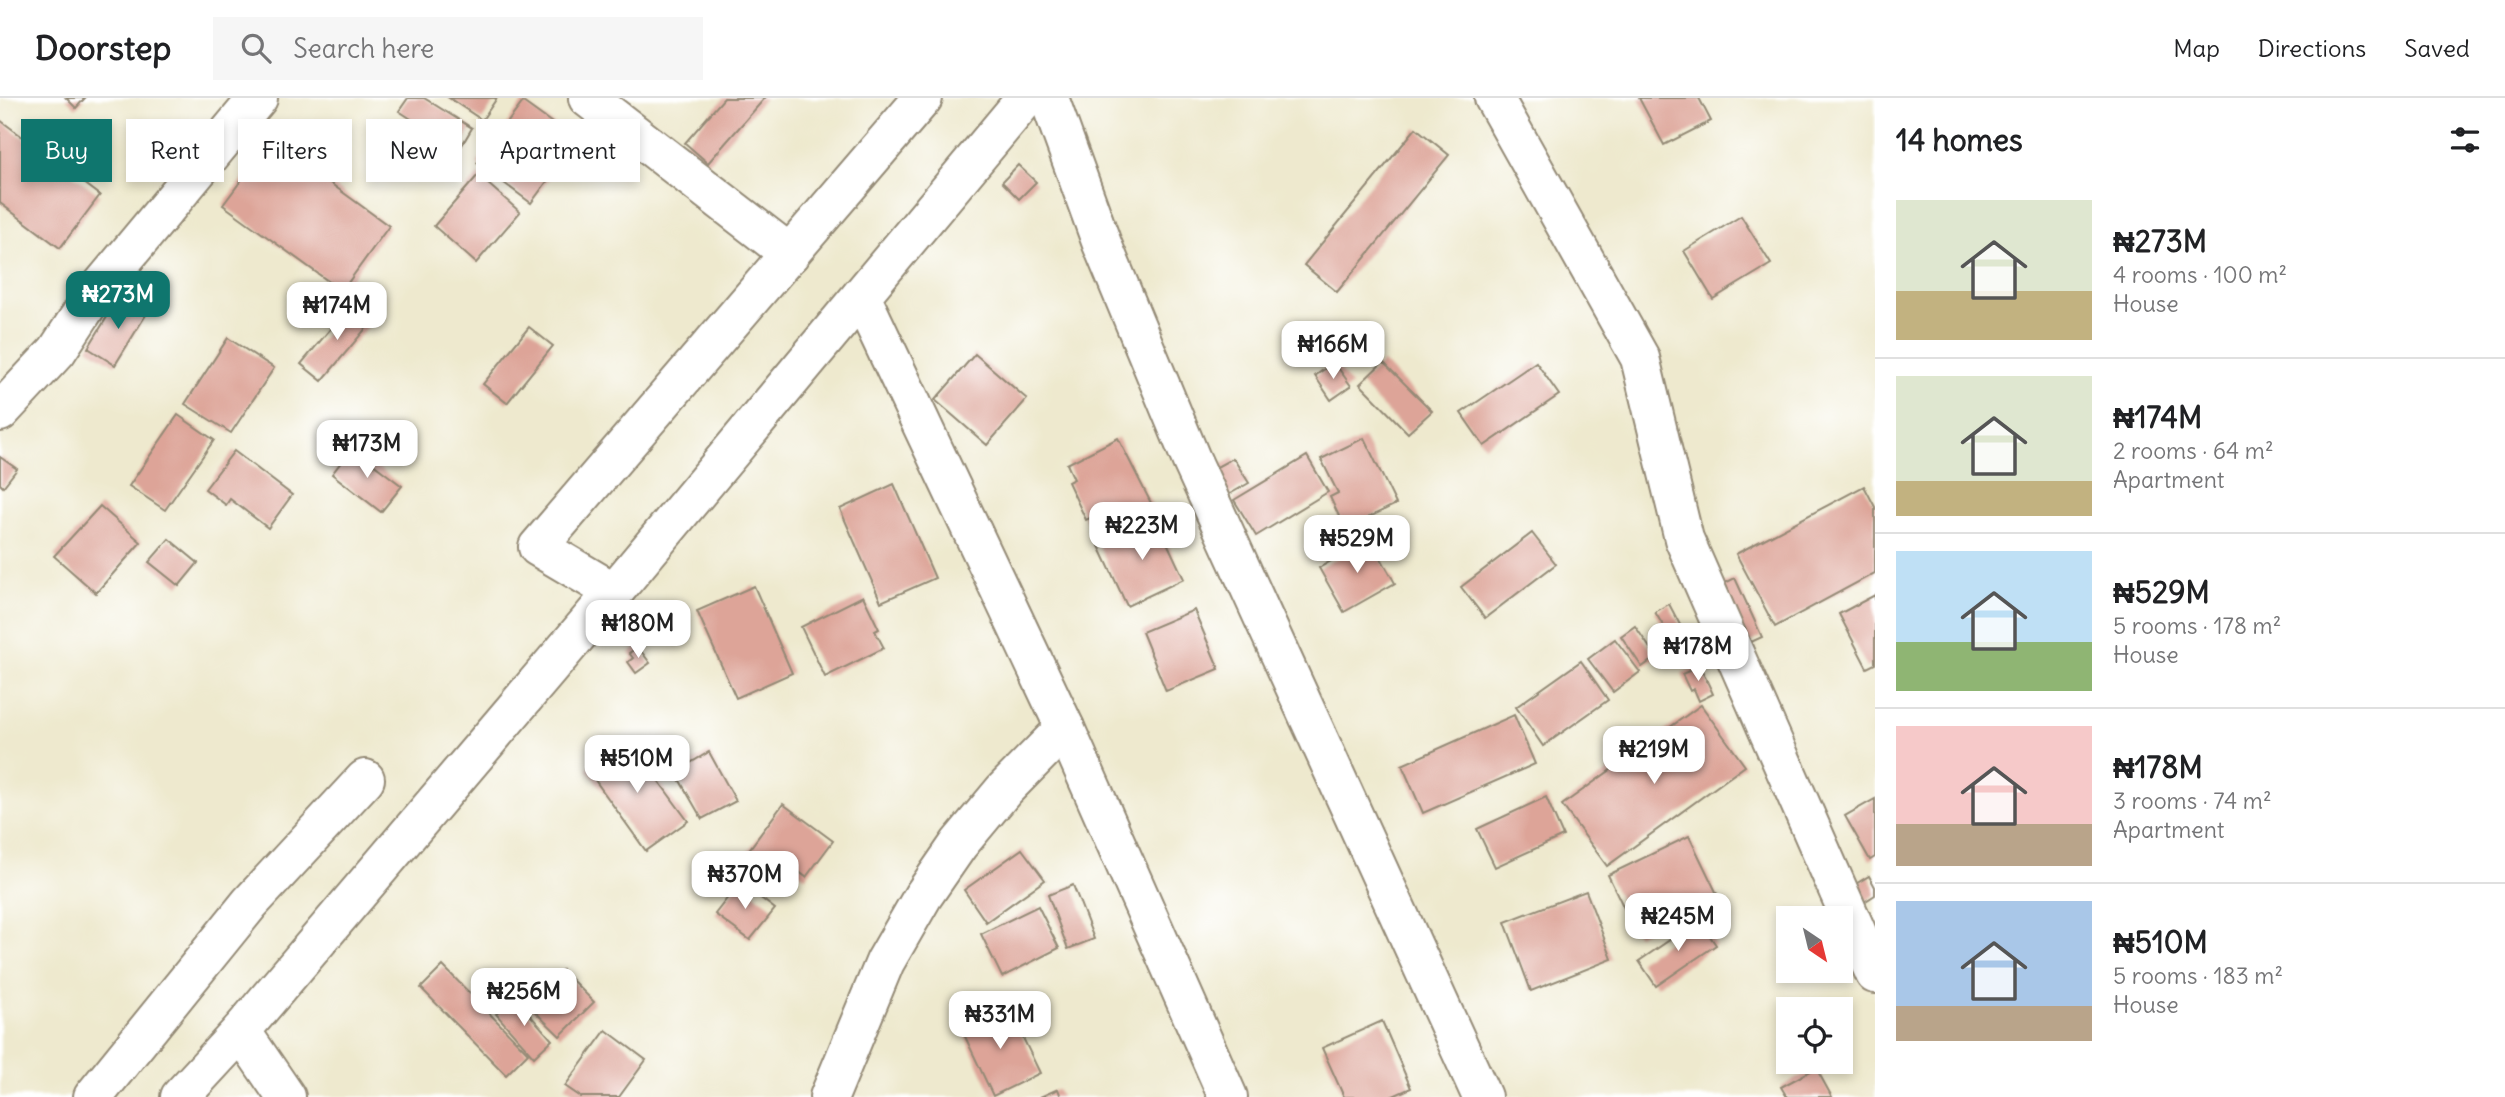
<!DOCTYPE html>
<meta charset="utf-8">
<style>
:root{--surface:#fff;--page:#f6f6f6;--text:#202124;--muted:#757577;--line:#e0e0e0;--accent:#0f766e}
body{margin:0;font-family:Delius,sans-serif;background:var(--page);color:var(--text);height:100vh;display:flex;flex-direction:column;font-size:26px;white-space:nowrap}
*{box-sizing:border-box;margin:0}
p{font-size:23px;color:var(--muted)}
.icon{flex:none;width:38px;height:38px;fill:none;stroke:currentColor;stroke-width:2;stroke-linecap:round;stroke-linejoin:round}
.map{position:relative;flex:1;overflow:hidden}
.details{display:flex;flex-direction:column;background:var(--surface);width:630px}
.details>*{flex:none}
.hud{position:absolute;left:21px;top:21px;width:665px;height:63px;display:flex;gap:14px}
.needle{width:46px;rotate:145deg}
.tools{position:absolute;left:1776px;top:808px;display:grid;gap:14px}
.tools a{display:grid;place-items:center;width:77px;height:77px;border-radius:0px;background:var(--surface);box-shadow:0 4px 10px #0003;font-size:35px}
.price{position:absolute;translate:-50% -60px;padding:0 16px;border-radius:14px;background:#fff;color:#222;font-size:23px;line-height:46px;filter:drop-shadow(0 2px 4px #0008)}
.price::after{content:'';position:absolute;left:50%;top:42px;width:21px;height:16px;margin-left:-10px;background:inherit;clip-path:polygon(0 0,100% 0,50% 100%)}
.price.selected{background:var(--accent);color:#fff}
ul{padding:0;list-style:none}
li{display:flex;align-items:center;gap:21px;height:175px;padding:0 21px}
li+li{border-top:2px solid var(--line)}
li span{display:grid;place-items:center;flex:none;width:196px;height:140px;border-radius:0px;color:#555}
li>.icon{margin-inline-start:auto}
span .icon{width:84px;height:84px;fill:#fffc;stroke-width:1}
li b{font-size:30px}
h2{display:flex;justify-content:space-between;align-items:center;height:84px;padding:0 21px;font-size:30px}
.tag{padding:0 24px;border-radius:0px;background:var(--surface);box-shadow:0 4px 10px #0003;font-size:24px;line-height:63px}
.tag.selected{background:var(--accent);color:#fff}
header{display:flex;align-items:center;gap:42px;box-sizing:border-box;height:98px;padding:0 35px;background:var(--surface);border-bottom:2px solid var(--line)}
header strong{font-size:33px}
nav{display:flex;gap:38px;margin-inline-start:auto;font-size:24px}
.search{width:490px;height:63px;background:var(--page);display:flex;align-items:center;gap:18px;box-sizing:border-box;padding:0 24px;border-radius:0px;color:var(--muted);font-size:26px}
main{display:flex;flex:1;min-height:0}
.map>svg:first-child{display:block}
</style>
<header>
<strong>Doorstep</strong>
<div class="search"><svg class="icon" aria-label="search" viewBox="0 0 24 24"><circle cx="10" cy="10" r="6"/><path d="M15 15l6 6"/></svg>Search here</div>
<nav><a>Map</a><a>Directions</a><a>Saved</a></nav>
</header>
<main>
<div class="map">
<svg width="1875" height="999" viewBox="0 0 1875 999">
<rect width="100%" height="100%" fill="#fff"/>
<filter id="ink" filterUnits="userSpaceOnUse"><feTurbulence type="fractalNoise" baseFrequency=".0143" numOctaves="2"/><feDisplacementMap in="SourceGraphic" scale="14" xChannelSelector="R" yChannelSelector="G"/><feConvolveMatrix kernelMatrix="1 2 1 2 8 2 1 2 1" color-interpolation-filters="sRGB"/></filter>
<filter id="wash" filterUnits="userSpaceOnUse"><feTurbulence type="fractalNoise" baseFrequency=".00686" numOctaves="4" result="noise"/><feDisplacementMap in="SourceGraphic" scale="28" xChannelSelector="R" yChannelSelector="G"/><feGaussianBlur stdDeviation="1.57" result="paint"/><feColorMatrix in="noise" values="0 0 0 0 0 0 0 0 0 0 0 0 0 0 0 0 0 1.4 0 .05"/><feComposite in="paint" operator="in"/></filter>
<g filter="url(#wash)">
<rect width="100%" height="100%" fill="#eee9ce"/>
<g id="blocks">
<g fill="#dda498">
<path d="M66,0H85L76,10Z"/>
<path d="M408,0H424L472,30L459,52L399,13Z"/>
<path d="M449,0H497L482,22Z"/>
<path d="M724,0H765L708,65L685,45Z"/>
<path d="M1639,0H1699L1711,23L1664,47Z"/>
<path d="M523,4L577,43L531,105L477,65Z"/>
<path d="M0,22L100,97L60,150L0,105Z"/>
<path d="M164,24L180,38L169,51L153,37Z"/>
<path d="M1416,30L1449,57L1337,194L1304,167Z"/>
<path d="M271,42L389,128L342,193L223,107Z"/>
<path d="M1018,67L1036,84L1019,101L1002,84Z"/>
<path d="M478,77L520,114L476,165L434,128Z"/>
<path d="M1741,118L1771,166L1713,201L1684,153Z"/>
<path d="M120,198L147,215L115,267L88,250Z"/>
<path d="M352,205L373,222L322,283L301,266Z"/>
<path d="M529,229L553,248L507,305L483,286Z"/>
<path d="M228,240L274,270L231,335L185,306Z"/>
<path d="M975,256L1027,301L987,347L935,302Z"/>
<path d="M1334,264L1351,288L1331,302L1315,278Z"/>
<path d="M1383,264L1432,313L1408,335L1360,286Z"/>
<path d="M1536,264L1559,297L1484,348L1461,315Z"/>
<path d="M178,317L214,342L165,412L129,388Z"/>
<path d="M1118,340L1153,409L1100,436L1092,419L1086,422L1068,384L1074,381L1067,366Z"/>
<path d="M1364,340L1396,406L1345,431L1330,399L1338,395L1321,361Z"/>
<path d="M352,350L402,388L381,414L332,376Z"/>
<path d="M234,353L292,397L268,430L230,401L226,407L205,391Z"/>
<path d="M1307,358L1328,394L1256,438L1234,402Z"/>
<path d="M0,359L17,371L3,389L0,386Z"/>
<path d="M1233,360L1249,385L1228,397L1213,371Z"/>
<path d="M894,386L935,480L881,504L840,411Z"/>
<path d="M1864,388L1875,409V475L1775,529L1736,456Z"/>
<path d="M100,408L141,444L96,495L54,458Z"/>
<path d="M1156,421L1184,481L1127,508L1099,448Z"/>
<path d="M1532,435L1556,466L1485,520L1461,489Z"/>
<path d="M169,441L198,465L179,488L149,464Z"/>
<path d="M1370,441L1395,485L1344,514L1319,470Z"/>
<path d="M1735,480L1762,539L1747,546L1721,487Z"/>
<path d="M754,488L792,575L736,600L697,513Z"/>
<path d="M1875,497V566L1867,570L1839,516Z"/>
<path d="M863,498L879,531L875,533L884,550L825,579L801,529Z"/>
<path d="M1669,506L1689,544L1664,557L1652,535L1664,529L1655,514Z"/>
<path d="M1194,512L1219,571L1166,593L1142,534Z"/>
<path d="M1635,528L1656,559L1642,569L1621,538Z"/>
<path d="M1615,541L1640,574L1613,594L1588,561Z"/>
<path d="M638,549L650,565L636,575L628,564L633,560L629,555Z"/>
<path d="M1581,563L1608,602L1543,648L1516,609Z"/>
<path d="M1700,568L1713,596L1699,603L1694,591L1690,593L1682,576Z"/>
<path d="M1701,607L1745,668L1607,768L1562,707Z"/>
<path d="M1514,617L1535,666L1423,715L1402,667Z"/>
<path d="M628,641L688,723L646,753L587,671Z"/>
<path d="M709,654L736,703L702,721L675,674Z"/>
<path d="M1546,699L1563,738L1495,769L1477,731Z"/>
<path d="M1875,701V759L1870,762L1845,718Z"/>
<path d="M783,706L833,743L806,779L788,766L771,788L739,765Z"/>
<path d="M1689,738L1718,798L1637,837L1608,777Z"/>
<path d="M1022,751L1045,782L986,824L964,792Z"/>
<path d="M1869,778L1875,789V797L1864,804L1854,787Z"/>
<path d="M740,784L775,811L750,842L715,816Z"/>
<path d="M1073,787L1094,841L1068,851L1048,797Z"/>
<path d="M1586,793L1612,861L1531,893L1505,824Z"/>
<path d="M1038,808L1059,850L1002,879L981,836Z"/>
<path d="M1699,822L1716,847L1656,888L1639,863Z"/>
<path d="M443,868L528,955L506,977L421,890Z"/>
<path d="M562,872L594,904L560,938L527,906Z"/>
<path d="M516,901L552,942L534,959L496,916Z"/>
<path d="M1007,907L1040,975L993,998L961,930Z"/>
<path d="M1382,923L1411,990L1391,999H1344L1322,950Z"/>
<path d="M606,932L646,962L619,999H581L565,988Z"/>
<path d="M1816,970L1832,999H1787L1781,989Z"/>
<path d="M1058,991L1061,999H1040Z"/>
</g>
</g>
</g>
<g filter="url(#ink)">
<use href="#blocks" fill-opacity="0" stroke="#948a76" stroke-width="2"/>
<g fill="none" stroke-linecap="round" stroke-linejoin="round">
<defs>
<g id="minor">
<path d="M588,0L790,156"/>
<path d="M1049,0L1102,146L1191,361L1482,999"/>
<path d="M1494,0L1640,260L1684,441L1875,876"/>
<path d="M861,198L1065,630L1228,999"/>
<path d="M0,314L57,253L93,198L258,0"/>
<path d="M614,494L538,449L923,0"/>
<path d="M241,933L286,999"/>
<path d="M93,999L250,805L365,681"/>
<path d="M180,999L241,933L614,494L1026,0"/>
<path d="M829,999L885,864L923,798L959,746L1004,692L1065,630"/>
</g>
</defs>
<use href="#minor" stroke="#948a76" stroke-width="42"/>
<use href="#minor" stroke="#fff" stroke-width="38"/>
</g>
</g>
</svg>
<div class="tools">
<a><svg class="needle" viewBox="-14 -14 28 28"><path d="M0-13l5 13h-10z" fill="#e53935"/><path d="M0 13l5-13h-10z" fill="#757577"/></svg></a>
<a><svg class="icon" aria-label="locate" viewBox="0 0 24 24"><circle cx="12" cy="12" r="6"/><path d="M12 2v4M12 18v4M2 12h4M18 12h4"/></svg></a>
</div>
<b class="price selected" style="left:118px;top:233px">₦273M</b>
<b class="price" style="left:337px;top:244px">₦174M</b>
<b class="price" style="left:1333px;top:283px">₦166M</b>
<b class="price" style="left:367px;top:382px">₦173M</b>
<b class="price" style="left:1142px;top:464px">₦223M</b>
<b class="price" style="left:1357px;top:477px">₦529M</b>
<b class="price" style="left:638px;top:562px">₦180M</b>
<b class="price" style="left:1698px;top:585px">₦178M</b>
<b class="price" style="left:1654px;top:688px">₦219M</b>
<b class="price" style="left:637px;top:697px">₦510M</b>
<b class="price" style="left:745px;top:813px">₦370M</b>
<b class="price" style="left:1678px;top:855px">₦245M</b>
<b class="price" style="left:524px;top:930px">₦256M</b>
<b class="price" style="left:1000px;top:953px">₦331M</b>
<div class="hud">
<a class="tag selected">Buy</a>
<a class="tag">Rent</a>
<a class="tag">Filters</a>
<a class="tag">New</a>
<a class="tag">Apartment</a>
</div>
</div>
<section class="details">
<h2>14 homes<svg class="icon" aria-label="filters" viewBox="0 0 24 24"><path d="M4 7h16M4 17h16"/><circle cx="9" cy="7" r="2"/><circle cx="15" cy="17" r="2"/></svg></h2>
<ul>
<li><span style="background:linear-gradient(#dfe7d0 65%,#c2b280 0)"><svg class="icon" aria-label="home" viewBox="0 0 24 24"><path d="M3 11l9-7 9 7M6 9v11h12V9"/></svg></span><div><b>₦273M</b><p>4 rooms · 100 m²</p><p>House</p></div></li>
<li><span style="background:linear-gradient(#dfe7d0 75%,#c2b280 0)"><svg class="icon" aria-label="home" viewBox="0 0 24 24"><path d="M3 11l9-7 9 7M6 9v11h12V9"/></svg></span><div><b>₦174M</b><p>2 rooms · 64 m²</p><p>Apartment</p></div></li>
<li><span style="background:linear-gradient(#bfe0f5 65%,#8fb573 0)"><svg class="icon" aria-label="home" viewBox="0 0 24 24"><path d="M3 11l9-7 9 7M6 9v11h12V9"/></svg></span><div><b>₦529M</b><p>5 rooms · 178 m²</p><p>House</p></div></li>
<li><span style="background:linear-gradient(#f6c9c9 70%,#b9a48a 0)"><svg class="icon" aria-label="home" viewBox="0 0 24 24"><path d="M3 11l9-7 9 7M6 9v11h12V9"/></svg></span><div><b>₦178M</b><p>3 rooms · 74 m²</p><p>Apartment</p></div></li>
<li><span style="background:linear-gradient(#a9c7e8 75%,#b9a48a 0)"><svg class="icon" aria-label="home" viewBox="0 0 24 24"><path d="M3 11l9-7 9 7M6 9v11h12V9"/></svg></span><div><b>₦510M</b><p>5 rooms · 183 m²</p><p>House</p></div></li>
</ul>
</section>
</main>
